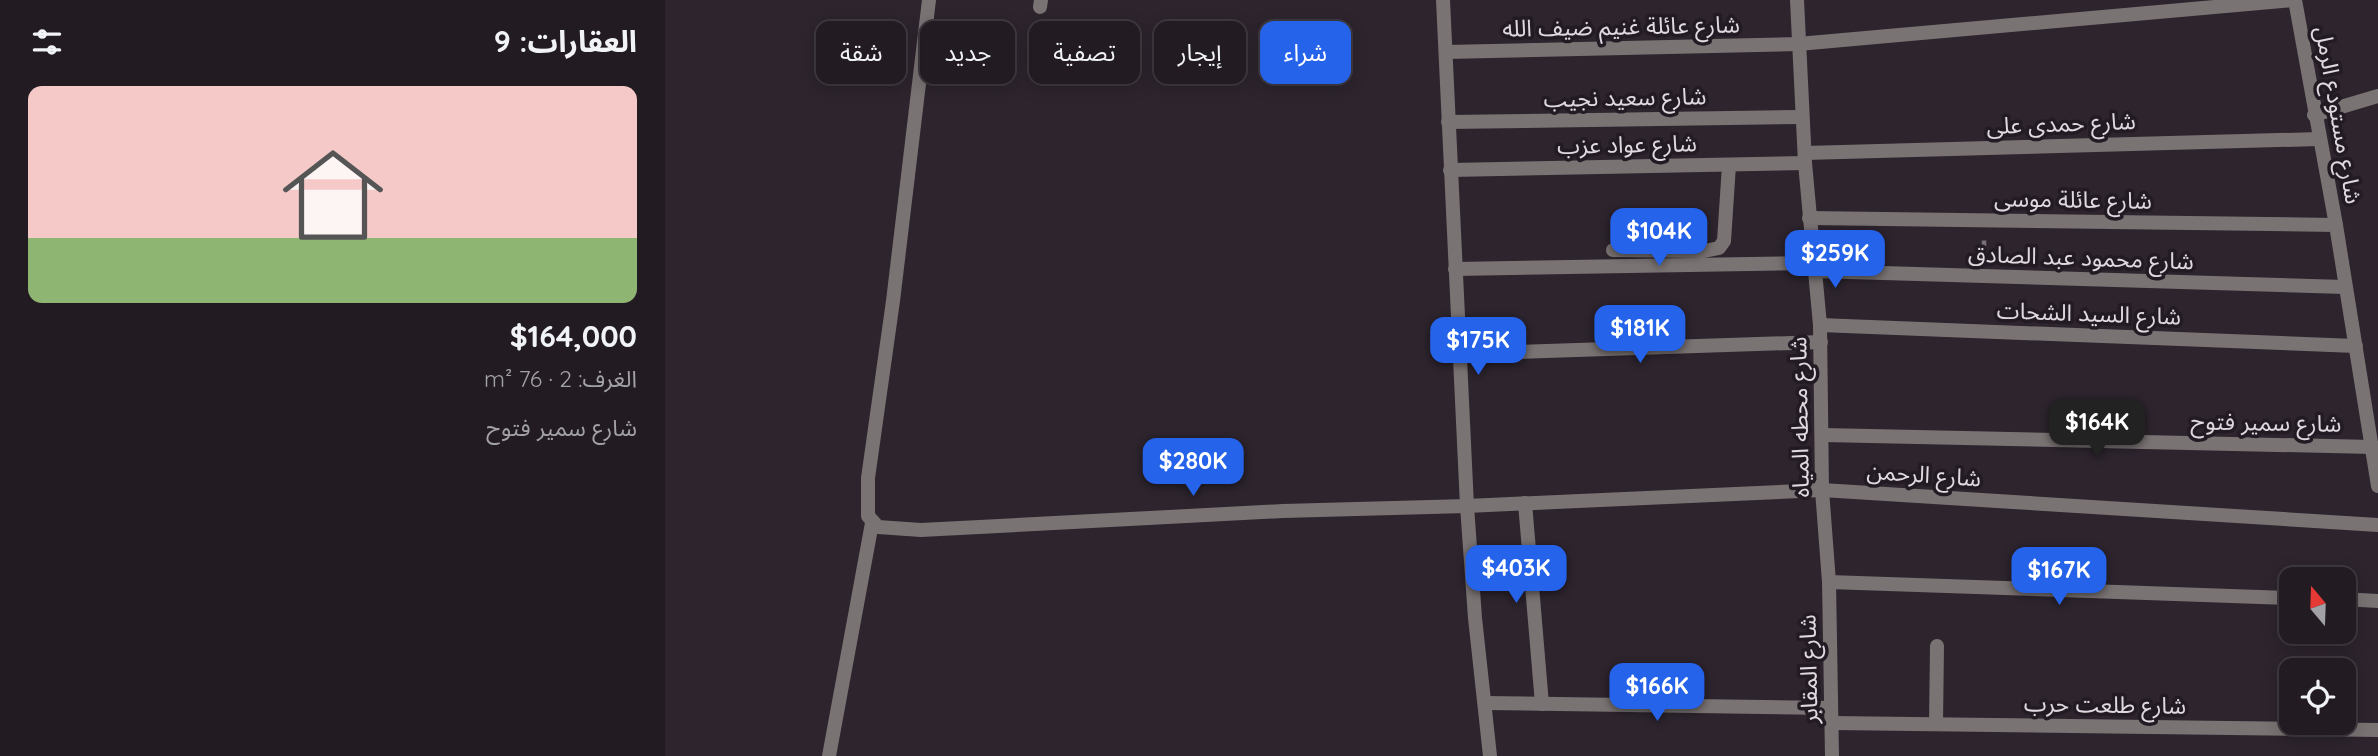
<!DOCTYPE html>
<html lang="ar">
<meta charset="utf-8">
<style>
:root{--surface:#221b22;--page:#2a242a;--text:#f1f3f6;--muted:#a2a1a5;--line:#3f3940;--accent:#2563eb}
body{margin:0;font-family:Quicksand,"Noto Sans Arabic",sans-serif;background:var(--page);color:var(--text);direction:rtl;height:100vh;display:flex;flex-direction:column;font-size:26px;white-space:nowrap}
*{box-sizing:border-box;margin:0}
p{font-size:23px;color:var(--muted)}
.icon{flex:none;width:38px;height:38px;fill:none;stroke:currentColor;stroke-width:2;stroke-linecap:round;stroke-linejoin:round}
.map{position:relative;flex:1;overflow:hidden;direction:ltr}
.drawer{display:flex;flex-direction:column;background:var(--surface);width:665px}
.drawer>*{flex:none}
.top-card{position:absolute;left:21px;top:21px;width:665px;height:63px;direction:rtl;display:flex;gap:14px}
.needle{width:46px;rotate:341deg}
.fabs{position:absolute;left:1614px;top:567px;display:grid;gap:14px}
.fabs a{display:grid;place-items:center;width:77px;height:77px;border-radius:14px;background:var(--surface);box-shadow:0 4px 18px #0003,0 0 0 2px var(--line);font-size:35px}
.price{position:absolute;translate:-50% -60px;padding:0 16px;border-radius:14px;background:var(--accent);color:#fff;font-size:23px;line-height:46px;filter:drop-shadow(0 2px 4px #0008)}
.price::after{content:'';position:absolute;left:50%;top:42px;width:21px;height:16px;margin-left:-10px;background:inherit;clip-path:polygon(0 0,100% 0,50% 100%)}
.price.active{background:#222;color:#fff}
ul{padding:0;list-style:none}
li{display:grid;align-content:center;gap:14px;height:371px;padding:0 28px}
li span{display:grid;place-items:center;height:217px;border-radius:14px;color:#555}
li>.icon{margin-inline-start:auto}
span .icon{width:126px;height:126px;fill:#fffc;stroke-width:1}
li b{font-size:30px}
h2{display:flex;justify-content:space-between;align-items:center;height:84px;padding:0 28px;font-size:30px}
.chip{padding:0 24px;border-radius:14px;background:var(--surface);box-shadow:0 4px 18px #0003,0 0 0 2px var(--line);font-size:24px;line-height:63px}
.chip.active{background:var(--accent);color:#fff}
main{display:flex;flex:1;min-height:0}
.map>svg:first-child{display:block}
</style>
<main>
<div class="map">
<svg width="1713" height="756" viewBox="0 0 1713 756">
<rect width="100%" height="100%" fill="#2d242d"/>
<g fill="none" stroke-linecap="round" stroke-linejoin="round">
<path stroke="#797279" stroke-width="4.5" stroke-dasharray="7 3.5" stroke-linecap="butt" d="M1319,258V239"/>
<g stroke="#7a7373" stroke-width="14">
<path d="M264,0L228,301L203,478V516L213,527L256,530L618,511L802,506L1157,490L1713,525"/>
<path d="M778,0L802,506L810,618L825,756"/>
<path d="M1132,0L1140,163L1155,325L1157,490L1164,582L1167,756"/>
<path d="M1630,0L1671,225L1713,486"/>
<path d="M375,7L376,0"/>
<path d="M781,52L1133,44L1628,0"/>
<path d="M1649,115L1713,96"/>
<path d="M783,122L1137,117"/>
<path d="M1140,153L1654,139"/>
<path d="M785,170L1140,163"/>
<path d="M1144,218L1671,225"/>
<path d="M948,250L1039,251L1054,248L1059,241L1064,165"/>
<path d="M790,269L1150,263"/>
<path d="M1151,271L1680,287"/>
<path d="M1155,325L1691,346"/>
<path d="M794,354L1156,342"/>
<path d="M1158,435L1708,447"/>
<path d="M860,503L877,704"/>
<path d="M1164,582L1626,598"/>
<path d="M1678,599L1713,601"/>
<path d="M820,703L1165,708"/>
<path d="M1167,723L1713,730"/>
<path d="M1271,724L1272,646"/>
<path d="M164,756L207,523"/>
</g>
</g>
<g text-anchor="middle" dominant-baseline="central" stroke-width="7" stroke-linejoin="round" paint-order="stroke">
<g font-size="23" fill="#e0dae0" stroke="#231b23">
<text transform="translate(956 26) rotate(-1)">شارع عائلة غنيم ضيف الله</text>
<text transform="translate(960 97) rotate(-1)">شارع سعيد نجيب</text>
<text transform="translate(1674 115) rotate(80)">شارع مستودع الرمل</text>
<text transform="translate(1396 123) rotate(-2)">شارع حمدى على</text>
<text transform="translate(962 144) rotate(-1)">شارع عواد عزب</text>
<text transform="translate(1408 199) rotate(1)">شارع عائلة موسى</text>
<text transform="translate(1416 257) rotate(2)">شارع محمود عبد الصادق</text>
<text transform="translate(1424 313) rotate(2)">شارع السيد الشحات</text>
<text transform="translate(1134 417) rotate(-91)">شارع محطه المياه</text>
<text transform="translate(1601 422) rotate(1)">شارع سمير فتوح</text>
<text transform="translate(1259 474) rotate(4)">شارع الرحمن</text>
<text transform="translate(1143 669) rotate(-91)">شارع المقابر</text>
<text transform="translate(1440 704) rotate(1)">شارع طلعت حرب</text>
</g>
</g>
</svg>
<div class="fabs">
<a><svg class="needle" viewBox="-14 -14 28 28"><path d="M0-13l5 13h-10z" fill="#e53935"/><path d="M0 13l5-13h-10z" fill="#a2a1a5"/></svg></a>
<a><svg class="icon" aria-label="locate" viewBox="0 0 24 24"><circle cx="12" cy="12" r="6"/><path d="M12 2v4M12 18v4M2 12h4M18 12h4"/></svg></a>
</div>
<b class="price" style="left:994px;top:268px">$104K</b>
<b class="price" style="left:1170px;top:290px">$259K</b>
<b class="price" style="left:975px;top:365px">$181K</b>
<b class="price" style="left:813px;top:377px">$175K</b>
<b class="price active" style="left:1432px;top:459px">$164K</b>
<b class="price" style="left:528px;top:498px">$280K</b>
<b class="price" style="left:851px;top:605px">$403K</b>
<b class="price" style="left:1394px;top:607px">$167K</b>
<b class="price" style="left:992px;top:723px">$166K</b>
<div class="top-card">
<a class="chip active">شراء</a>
<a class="chip">إيجار</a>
<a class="chip">تصفية</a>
<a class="chip">جديد</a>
<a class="chip">شقة</a>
</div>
</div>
<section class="drawer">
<h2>العقارات: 9<svg class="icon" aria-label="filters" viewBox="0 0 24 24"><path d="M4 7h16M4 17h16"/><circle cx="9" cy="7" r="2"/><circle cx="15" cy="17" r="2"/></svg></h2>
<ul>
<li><span style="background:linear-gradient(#f6c9c9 70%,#8fb573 0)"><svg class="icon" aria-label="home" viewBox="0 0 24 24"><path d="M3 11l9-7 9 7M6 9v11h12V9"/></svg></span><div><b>$164,000</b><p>الغرف: 2 · 76 m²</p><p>شارع سمير فتوح</p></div></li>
</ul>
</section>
</main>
